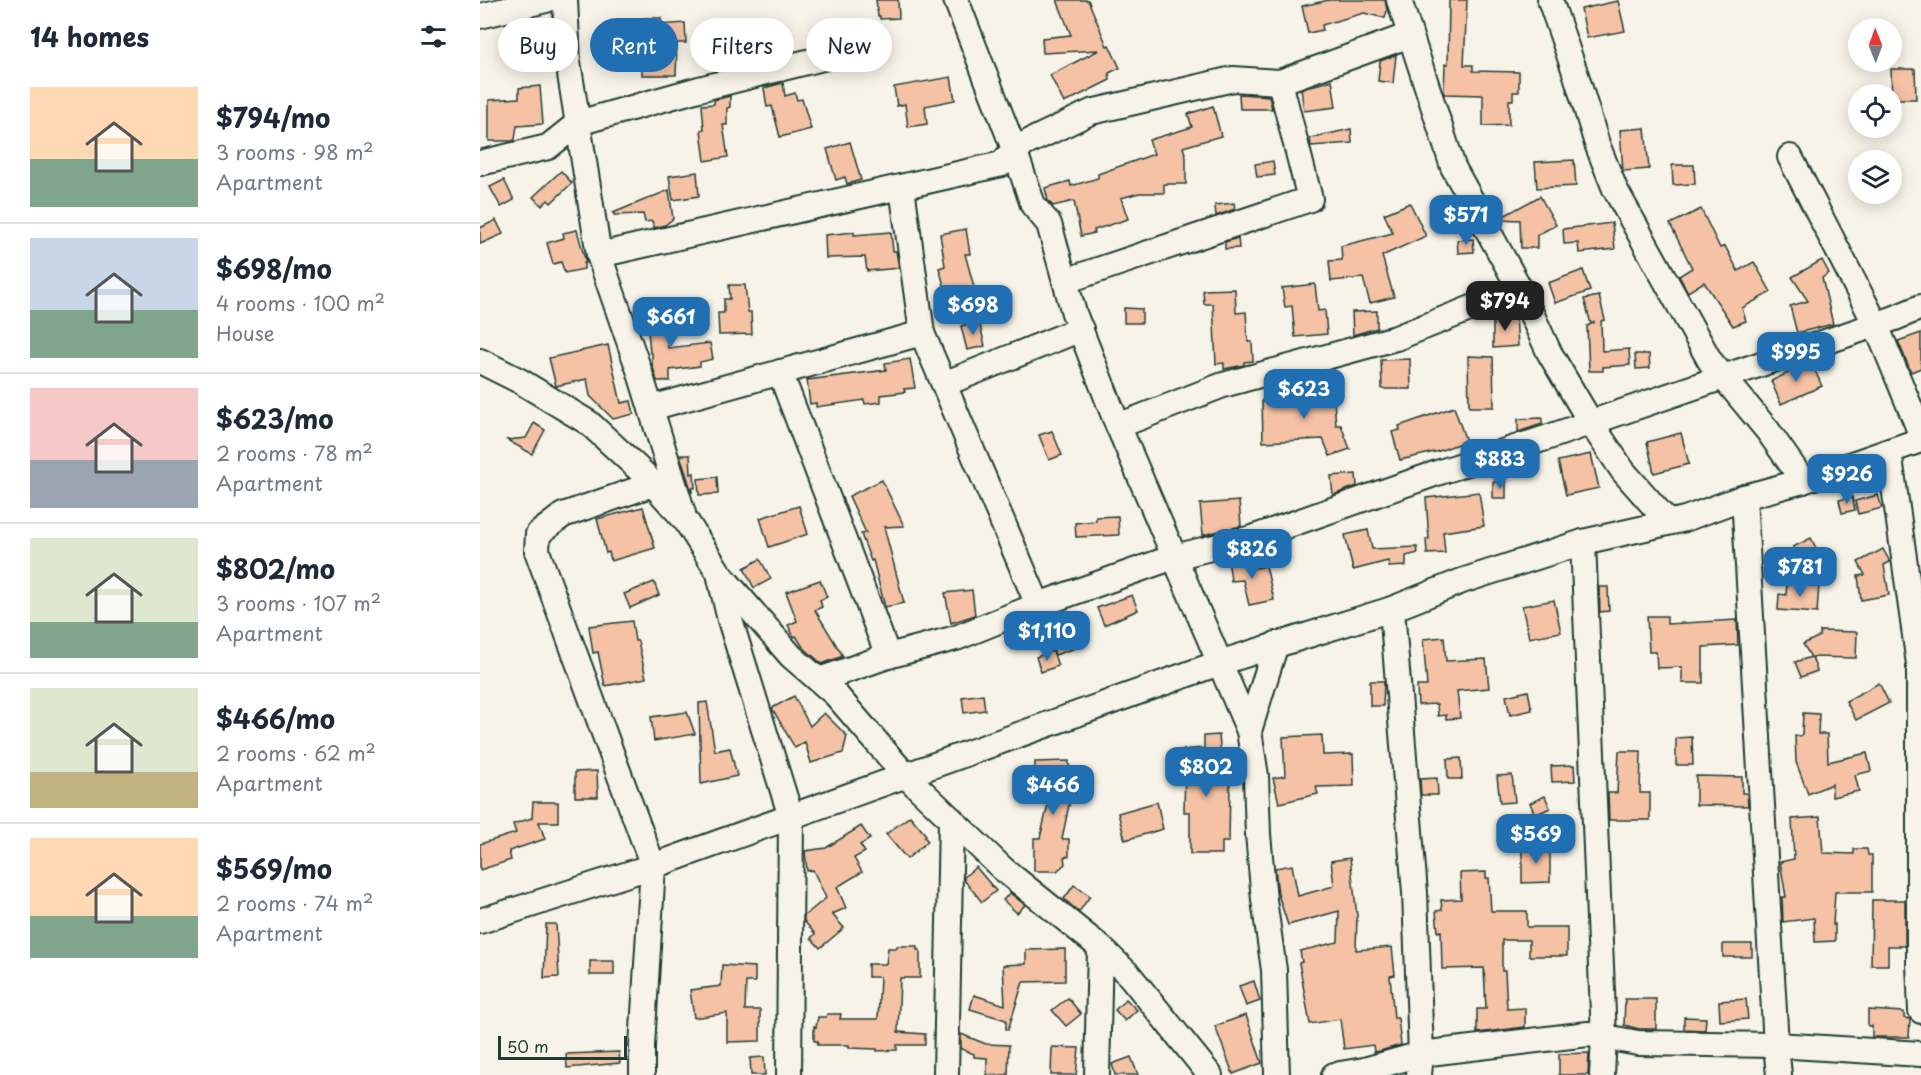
<!DOCTYPE html>
<meta charset="utf-8">
<style>
:root{--surface:#fff;--page:#f6f6f7;--text:#1f2937;--muted:#747a83;--line:#e0e1e3;--accent:#1f6fb2}
body{margin:0;font-family:"Playpen Sans",sans-serif;background:var(--page);color:var(--text);height:100vh;display:flex;flex-direction:column;font-size:22px;white-space:nowrap}
*{box-sizing:border-box;margin:0}
p{font-size:20px;color:var(--muted)}
.icon{flex:none;width:33px;height:33px;fill:none;stroke:currentColor;stroke-width:2;stroke-linecap:round;stroke-linejoin:round}
.map{position:relative;flex:1;overflow:hidden}
.side{display:flex;flex-direction:column;background:var(--surface);width:480px}
.side>*{flex:none}
.hud{position:absolute;left:18px;top:18px;width:570px;height:54px;display:flex;gap:12px}
.needle{width:39px;rotate:359deg}
.controls{position:absolute;left:1368px;top:18px;display:grid;gap:12px}
.controls a{display:grid;place-items:center;width:54px;height:54px;border-radius:50%;background:var(--surface);box-shadow:0 3px 15px #0003;font-size:30px}
.scale{position:absolute;left:18px;bottom:15px;width:129px;box-sizing:border-box;padding-left:6px;border:3px solid #1f3d34;border-top:0;font-size:16px;line-height:21px;white-space:nowrap;color:#1f3d34;-webkit-text-stroke:4px #f7f3e8;paint-order:stroke}
.price{position:absolute;translate:-50% -51px;padding:0 14px;border-radius:12px;background:var(--accent);color:#fff;font-size:20px;line-height:39px;filter:drop-shadow(0 2px 3px #0008)}
.price::after{content:'';position:absolute;left:50%;top:36px;width:18px;height:14px;margin-left:-9px;background:inherit;clip-path:polygon(0 0,100% 0,50% 100%)}
.price.selected{background:#222;color:#fff}
ul{padding:0;list-style:none}
li{display:flex;align-items:center;gap:18px;height:150px;padding:0 30px}
li+li{border-top:2px solid var(--line)}
li span{display:grid;place-items:center;flex:none;width:168px;height:120px;border-radius:0px;color:#555}
li>.icon{margin-inline-start:auto}
span .icon{width:72px;height:72px;fill:#fffc;stroke-width:1}
li b{font-size:26px}
h2{display:flex;justify-content:space-between;align-items:center;height:72px;padding:0 30px;font-size:26px}
.pill{padding:0 21px;border-radius:27px;background:var(--surface);box-shadow:0 3px 15px #0003;font-size:21px;line-height:54px}
.pill.selected{background:var(--accent);color:#fff}
main{display:flex;flex:1;min-height:0}
.map>svg:first-child{display:block}
</style>
<main>
<section class="side">
<h2>14 homes<svg class="icon" aria-label="filters" viewBox="0 0 24 24"><path d="M4 7h16M4 17h16"/><circle cx="9" cy="7" r="2"/><circle cx="15" cy="17" r="2"/></svg></h2>
<ul>
<li><span style="background:linear-gradient(#ffd9b3 60%,#7fa58c 0)"><svg class="icon" aria-label="home" viewBox="0 0 24 24"><path d="M3 11l9-7 9 7M6 9v11h12V9"/></svg></span><div><b>$794/mo</b><p>3 rooms · 98 m²</p><p>Apartment</p></div></li>
<li><span style="background:linear-gradient(#c9d6e8 60%,#7fa58c 0)"><svg class="icon" aria-label="home" viewBox="0 0 24 24"><path d="M3 11l9-7 9 7M6 9v11h12V9"/></svg></span><div><b>$698/mo</b><p>4 rooms · 100 m²</p><p>House</p></div></li>
<li><span style="background:linear-gradient(#f6c9c9 60%,#9aa5b1 0)"><svg class="icon" aria-label="home" viewBox="0 0 24 24"><path d="M3 11l9-7 9 7M6 9v11h12V9"/></svg></span><div><b>$623/mo</b><p>2 rooms · 78 m²</p><p>Apartment</p></div></li>
<li><span style="background:linear-gradient(#dfe7d0 70%,#7fa58c 0)"><svg class="icon" aria-label="home" viewBox="0 0 24 24"><path d="M3 11l9-7 9 7M6 9v11h12V9"/></svg></span><div><b>$802/mo</b><p>3 rooms · 107 m²</p><p>Apartment</p></div></li>
<li><span style="background:linear-gradient(#dfe7d0 70%,#c2b280 0)"><svg class="icon" aria-label="home" viewBox="0 0 24 24"><path d="M3 11l9-7 9 7M6 9v11h12V9"/></svg></span><div><b>$466/mo</b><p>2 rooms · 62 m²</p><p>Apartment</p></div></li>
<li><span style="background:linear-gradient(#ffd9b3 65%,#7fa58c 0)"><svg class="icon" aria-label="home" viewBox="0 0 24 24"><path d="M3 11l9-7 9 7M6 9v11h12V9"/></svg></span><div><b>$569/mo</b><p>2 rooms · 74 m²</p><p>Apartment</p></div></li>
</ul>
</section>
<div class="map">
<svg width="1441" height="1075" viewBox="0 0 1441 1075">
<rect width="100%" height="100%" fill="#f7f3e8"/>
<filter id="ink" filterUnits="userSpaceOnUse"><feTurbulence type="fractalNoise" baseFrequency=".0167" numOctaves="2"/><feDisplacementMap in="SourceGraphic" scale="12" xChannelSelector="R" yChannelSelector="G"/><feConvolveMatrix kernelMatrix="1 2 1 2 8 2 1 2 1" color-interpolation-filters="sRGB"/></filter>
<g filter="url(#ink)">
<g fill="#f5c2a5" stroke="#1f3d34" stroke-width="1.5">
<path d="M396,0H418L419,18L400,19V16H398Z"/>
<path d="M577,0H608L627,46L629,45L640,68L629,73L630,80L584,103L570,75L619,50L563,53L562,38L591,35Z"/>
<path d="M849,0H905L907,10L905,18L884,13L842,25L843,30L828,33L822,6Z"/>
<path d="M969,0H987L984,65H993V71L1039,72V92H1033V100H1029V125L1003,126V95L964,94L965,64H968Z"/>
<path d="M1138,1L1145,31L1107,38L1101,9Z"/>
<path d="M164,18H181V25L205,23L206,43H197L196,75H162V62H166Z"/>
<path d="M67,45L68,62L48,63L47,47Z"/>
<path d="M916,55L913,83L898,81L900,61Z"/>
<path d="M1411,69H1435L1436,99H1412Z"/>
<path d="M471,77L475,100L445,106L447,124L428,127L425,104L417,106L414,87Z"/>
<path d="M852,80L856,107L824,111L821,89Z"/>
<path d="M303,83L305,96L315,93L317,100L322,99L331,129L300,137L292,106L287,107L284,88Z"/>
<path d="M60,86L63,124L37,126L35,139L33,141H9V100L39,98V88Z"/>
<path d="M759,94L789,96L792,109H760Z"/>
<path d="M250,96V107L247,108V125H243L248,157L225,161L221,130L224,129L222,105L234,104V100Z"/>
<path d="M733,106L741,136L703,147L706,157V184H684V193H659L641,198L648,219L614,230L615,233L601,236L594,201L573,206L568,201L565,188L590,181L591,186L618,178V174L674,154L669,140L712,127L708,114Z"/>
<path d="M1165,128L1169,169L1143,171L1140,130Z"/>
<path d="M871,129L872,143L831,146L830,138Z"/>
<path d="M370,142L381,180L367,184L365,177L356,180L347,149Z"/>
<path d="M1094,160L1096,186L1057,188L1055,162Z"/>
<path d="M793,161L795,175L777,177L775,164Z"/>
<path d="M1192,165H1214L1215,184L1193,185Z"/>
<path d="M81,171L92,183L71,203L68,200L62,206L53,197Z"/>
<path d="M217,172L219,196L193,200L189,176Z"/>
<path d="M24,180L34,200L21,207L10,187Z"/>
<path d="M189,190L193,219L185,225L174,228L172,221L165,222L163,214L134,215L133,213Z"/>
<path d="M1060,196L1076,225L1057,235V248H1041L1040,220L1018,219Z"/>
<path d="M754,203L755,209L736,216L735,205Z"/>
<path d="M930,203L946,236L902,256L914,297L890,303L883,278L851,281L849,261L862,260L861,246L913,233L904,214Z"/>
<path d="M1221,209L1240,248L1245,246L1258,271L1274,262L1291,292L1262,308L1266,321L1253,326L1224,282L1208,292L1199,276L1212,268L1190,224Z"/>
<path d="M16,220L23,234L0,244V228Z"/>
<path d="M1132,223L1135,249L1099,253L1098,243L1084,244L1083,229Z"/>
<path d="M486,229L490,254H485L494,287L484,290L490,313L473,317L459,268L465,266L460,234Z"/>
<path d="M97,230L106,263H104V269L85,273L81,262L73,264L67,243L84,238L83,233Z"/>
<path d="M374,232V235L411,232L413,251H416L419,268L387,271L385,257L346,258L345,235Z"/>
<path d="M758,238L759,248L745,249V242Z"/>
<path d="M993,239L994,252L978,253L977,240Z"/>
<path d="M1342,260L1349,273L1342,278L1353,324L1317,333L1310,306L1328,301L1312,277Z"/>
<path d="M1103,270L1110,291L1075,303L1068,283Z"/>
<path d="M835,284L838,311L845,310L847,334L815,337L812,306L805,307L802,288Z"/>
<path d="M249,285H265L268,312H271L272,334L239,335L238,313H244V299H250Z"/>
<path d="M755,289L756,313L766,312L768,342H772L773,361L764,362V365L744,369V363L736,364L733,304H724L723,290Z"/>
<path d="M1119,296L1125,320L1121,321L1122,351L1149,349L1150,365L1123,367V371H1109L1107,326L1115,322L1111,324L1104,299Z"/>
<path d="M166,307L184,309L188,348L230,343L233,359L220,362V366L190,370V381H177L172,364V353H170Z"/>
<path d="M644,308L662,309V323H644Z"/>
<path d="M897,311V328L873,335L872,312Z"/>
<path d="M1036,317L1038,346L1013,348V318Z"/>
<path d="M499,321L505,346L487,350L481,326Z"/>
<path d="M1441,333V368L1431,372L1418,341Z"/>
<path d="M128,345L141,403L151,401L154,414L133,419L110,396L107,379L76,386L69,358Z"/>
<path d="M1155,354H1169L1170,368L1156,369Z"/>
<path d="M988,356L1013,357L1014,407H989Z"/>
<path d="M430,359L435,388L424,389L425,392L401,395V402L385,404L384,400L336,407V403L330,404L327,380L406,370L405,363Z"/>
<path d="M930,359L931,389H902L901,360Z"/>
<path d="M1331,362L1342,386L1301,404L1291,381Z"/>
<path d="M806,388H819V396L853,389L856,425H861L870,449L850,456L843,439L783,442L782,400H806Z"/>
<path d="M974,407L986,441L959,451L920,460L912,432L920,430L919,426Z"/>
<path d="M1062,418V424L1038,432V419Z"/>
<path d="M54,423L65,430L52,454L27,440L46,438Z"/>
<path d="M572,431L582,455L569,460L559,435Z"/>
<path d="M1201,433L1209,464L1174,473L1167,442Z"/>
<path d="M1111,454L1119,488L1086,495L1078,461Z"/>
<path d="M200,455H210L211,474L214,473L215,488H212V493Z"/>
<path d="M876,474L877,486L853,495L851,476Z"/>
<path d="M237,477L238,494L219,495L218,479Z"/>
<path d="M402,480L424,526L404,527L424,603L405,607L393,560L391,561L381,534L386,533L369,496Z"/>
<rect x="1013" y="482" width="13" height="16"/>
<path d="M999,492L1004,526L963,532L965,553L947,554L946,539H949L946,498Z"/>
<path d="M1398,495L1402,508L1378,514L1375,501Z"/>
<path d="M1372,497L1375,510L1362,513L1359,500Z"/>
<path d="M759,501L761,526L723,535L720,504Z"/>
<path d="M319,506L328,534L289,547L280,518Z"/>
<path d="M163,507L175,548L131,561L129,552L126,553L117,519Z"/>
<path d="M638,516L639,535L596,537L595,523L616,521V517Z"/>
<path d="M888,530L892,549L937,547L938,553L926,556V566L909,567L908,561L873,570L865,535Z"/>
<path d="M1331,538L1338,552L1321,561L1313,547Z"/>
<path d="M1403,549L1410,562L1404,565L1409,595L1381,600L1378,576L1385,575L1378,562Z"/>
<path d="M763,555V556H770L771,569L786,566L794,600L769,605L763,580L751,581L748,559Z"/>
<path d="M280,559L291,579L274,588L264,568Z"/>
<path d="M340,580L347,597L340,600L342,607L335,610L363,656L342,664L323,647L316,636L314,637L308,625L317,621L306,592Z"/>
<path d="M174,582L179,595L150,608L144,594Z"/>
<path d="M1307,582L1339,584L1337,613L1298,610L1299,594L1306,595Z"/>
<path d="M1119,587H1128L1129,611L1120,612Z"/>
<path d="M492,590L495,615L471,623L465,593Z"/>
<path d="M652,595L658,610L624,625L617,608Z"/>
<path d="M1074,600L1081,632L1049,638L1042,606Z"/>
<path d="M594,615L604,645L575,655L565,625Z"/>
<path d="M1167,616H1187V624L1257,620L1258,645L1223,647V683H1202V667L1177,668L1176,652H1169Z"/>
<path d="M152,621L155,641H158L166,678L125,686L118,652L113,653L109,626Z"/>
<path d="M1340,631L1377,632L1376,658L1332,657L1337,671L1321,677L1315,662L1331,657L1323,644L1340,636Z"/>
<path d="M964,637L966,661L1006,659L1009,688L977,691L980,718L966,719V715L958,716L957,704L938,705L937,686H947L943,639Z"/>
<path d="M573,651L578,666L561,672L556,657Z"/>
<path d="M890,681H904L903,706H890Z"/>
<path d="M1399,683L1409,703L1376,720L1366,701Z"/>
<path d="M1048,691L1052,710L1030,715L1026,696Z"/>
<path d="M503,694L505,710L484,713L482,697Z"/>
<path d="M314,696L330,726L344,713L367,736L363,753L331,763L325,742L315,748L292,708Z"/>
<path d="M227,702L235,751L250,748L257,776L221,784L219,703Z"/>
<path d="M207,712L215,734L174,741L171,717Z"/>
<path d="M1323,713L1339,714L1338,734H1347L1348,762L1387,753L1391,771L1375,775L1379,791L1352,797V784L1328,794L1316,762L1315,736H1320L1322,734Z"/>
<path d="M739,735L743,783H750L749,842H742V854H710V812H704L705,765L701,766L700,750L724,748V736Z"/>
<path d="M842,735L843,755L873,754L874,786L836,787L838,794L799,803L793,778L805,776L803,737Z"/>
<path d="M1212,737L1213,765H1196V738Z"/>
<path d="M1139,751H1161L1160,793H1170V820H1129L1128,793H1137Z"/>
<path d="M981,758L982,779H968L967,759Z"/>
<path d="M589,761L590,800L582,839H589V856L584,857L585,864L577,871H554V838H560L572,788L555,789V762Z"/>
<path d="M1094,765L1095,781L1072,782L1071,766Z"/>
<path d="M117,771L118,797H95V772Z"/>
<path d="M1032,775L1035,802L1020,803L1017,776Z"/>
<path d="M1216,776L1262,777V793H1267L1268,806L1216,805Z"/>
<path d="M957,778L958,795H941L940,779Z"/>
<path d="M1065,796L1070,808L1055,815L1050,803Z"/>
<path d="M53,802H78V822H59L65,839L29,851L31,860L0,870V844L36,833L33,824L52,818Z"/>
<path d="M677,802L683,829L645,840L638,813Z"/>
<path d="M430,816L446,835L444,837L448,841L427,859L406,834Z"/>
<path d="M1340,817L1343,853L1374,854V849H1387L1388,855H1392V892H1355L1353,925L1355,924V941L1335,942L1334,918L1303,922L1302,897H1306L1300,862L1314,859L1312,819Z"/>
<path d="M381,826L390,839L380,845L385,852L374,858L382,872L357,887L366,908L352,914L364,928L340,948L331,938L335,934L324,921V916L346,898L333,870L327,871L325,851L346,848Z"/>
<path d="M1042,847H1070V882L1042,883Z"/>
<path d="M870,858L877,915L876,950L912,947L915,975L910,976L914,1018H918L921,1045L900,1051L894,1052L893,1045L864,1049L860,1019L830,1024L819,963L822,962L820,951L858,942L859,911L808,925L798,894L795,868L812,865L818,896L854,886L851,861Z"/>
<path d="M496,867L516,891L502,902L484,880V877Z"/>
<path d="M1006,872V878H1009L1011,911H1047V927H1087V956H1049V940H1022V971H1025L1027,1009L1045,1008V1027L997,1033V1009H1006L1004,968L962,969L961,931L958,932L956,911L962,910L961,900L981,899L980,873Z"/>
<path d="M594,885L610,896L599,912L584,899Z"/>
<path d="M530,893L545,905L537,913L523,900Z"/>
<path d="M1392,900H1425V946H1408V965H1391Z"/>
<path d="M66,924H76L79,977L64,978Z"/>
<rect x="1243" y="944" width="29" height="13"/>
<path d="M417,946H437V950H440V978H420L418,1032L445,1034V1045H417V1050L397,1051V1049L369,1048V1045H337L338,1041H334V1026L336,1027L338,1017H346L347,1014H361L360,1019H398L400,977H388V964H406L408,948H417Z"/>
<path d="M585,949V981L543,982L528,1030L526,1029V1020L490,1009L494,995L525,1005L523,965L546,964V950Z"/>
<rect x="110" y="961" width="24" height="14"/>
<path d="M242,965L275,967V982H266L265,1010H280V1041L247,1042V1013L214,1018L210,990L241,986Z"/>
<path d="M774,981L780,1001L766,1006L759,986Z"/>
<path d="M588,998L601,1014L586,1026L572,1010Z"/>
<path d="M646,999L657,1010L645,1021L635,1010Z"/>
<path d="M1145,999H1176V1029H1159L1144,1025Z"/>
<path d="M1266,999L1268,1019L1240,1021L1239,1001Z"/>
<path d="M1388,1010L1424,1012V1018L1430,1019L1429,1037H1392V1026H1388Z"/>
<path d="M766,1015L782,1063L753,1074L735,1026Z"/>
<path d="M1204,1017L1226,1018L1225,1030L1204,1029Z"/>
<path d="M481,1034L506,1044L529,1045L528,1075H507V1058L494,1057V1054L481,1049Z"/>
<path d="M572,1047L599,1048L596,1075H571Z"/>
<path d="M139,1052L140,1063L87,1068L86,1054Z"/>
<path d="M1109,1053L1108,1075H1079V1054Z"/>
<path d="M284,1057L285,1075H271L270,1058Z"/>
<path d="M651,1057L658,1075H635L632,1064Z"/>
</g>
<g fill="none" stroke-linecap="round" stroke-linejoin="round">
<defs>
<g id="minor">
<path d="M85,0L88,62L119,255L159,370L203,513"/>
<path d="M476,0L534,149L553,205L569,224L594,313L634,416L769,731L776,776L778,834L784,900L794,970L797,1075"/>
<path d="M919,0L973,167L1040,289L1069,352L1111,423L1143,471L1188,522"/>
<path d="M1070,0L1096,75L1117,144L1135,189L1230,361L1288,431L1323,481"/>
<path d="M0,16L66,0"/>
<path d="M1310,157L1396,325L1441,434"/>
<path d="M0,163L68,147L98,123L219,89L375,50"/>
<path d="M422,188L442,333L558,605"/>
<path d="M119,255L522,164L534,149L611,112L753,79L800,82L930,35"/>
<path d="M585,281L830,199L800,82"/>
<path d="M0,361L40,381L109,423L164,474L206,521L239,573L311,656L356,695L426,776L523,869L620,947L650,976L730,1075"/>
<path d="M300,372L408,656"/>
<path d="M464,384L601,329"/>
<path d="M171,408L442,333"/>
<path d="M638,426L743,385L916,338L1040,289"/>
<path d="M1409,451L1439,664V964L1441,1011"/>
<path d="M1264,497L1296,1045L1299,1075"/>
<path d="M1103,542L1124,1037L1122,1075"/>
<path d="M240,578L250,620L311,817L309,1075"/>
<path d="M912,609L935,893L941,1054L939,1075"/>
<path d="M339,680L408,656L476,638L558,605L694,557L772,538L960,472L1066,438L1415,318L1441,307"/>
<path d="M769,731L796,644"/>
<path d="M0,921L173,866L739,663L912,609L982,581L1103,542L1205,519L1264,497L1323,481L1441,440"/>
<path d="M162,1075V1046L173,866L57,551L58,534L83,515L173,484"/>
<path d="M466,1075L471,819"/>
<path d="M617,1075L620,947"/>
<path d="M854,1075L884,1070L941,1054L1108,1034L1158,1043L1296,1045L1441,1054"/>
</g>
</defs>
<use href="#minor" stroke="#1f3d34" stroke-width="28"/>
<use href="#minor" stroke="#f7f3e8" stroke-width="24"/>
</g>
</g>
</svg>
<div class="controls">
<a><svg class="needle" viewBox="-14 -14 28 28"><path d="M0-13l5 13h-10z" fill="#e53935"/><path d="M0 13l5-13h-10z" fill="#747a83"/></svg></a>
<a><svg class="icon" aria-label="locate" viewBox="0 0 24 24"><circle cx="12" cy="12" r="6"/><path d="M12 2v4M12 18v4M2 12h4M18 12h4"/></svg></a>
<a><svg class="icon" aria-label="layers" viewBox="0 0 24 24"><path d="M12 4l9 5-9 5-9-5zM3 14l9 5 9-5"/></svg></a>
</div>
<div class="scale">50 m</div>
<b class="price" style="left:986px;top:246px">$571</b>
<b class="price selected" style="left:1025px;top:332px">$794</b>
<b class="price" style="left:493px;top:336px">$698</b>
<b class="price" style="left:191px;top:348px">$661</b>
<b class="price" style="left:1316px;top:383px">$995</b>
<b class="price" style="left:824px;top:420px">$623</b>
<b class="price" style="left:1020px;top:490px">$883</b>
<b class="price" style="left:1367px;top:505px">$926</b>
<b class="price" style="left:772px;top:580px">$826</b>
<b class="price" style="left:1320px;top:598px">$781</b>
<b class="price" style="left:567px;top:662px">$1,110</b>
<b class="price" style="left:726px;top:798px">$802</b>
<b class="price" style="left:573px;top:816px">$466</b>
<b class="price" style="left:1056px;top:865px">$569</b>
<div class="hud">
<a class="pill">Buy</a>
<a class="pill selected">Rent</a>
<a class="pill">Filters</a>
<a class="pill">New</a>
</div>
</div>
</main>
